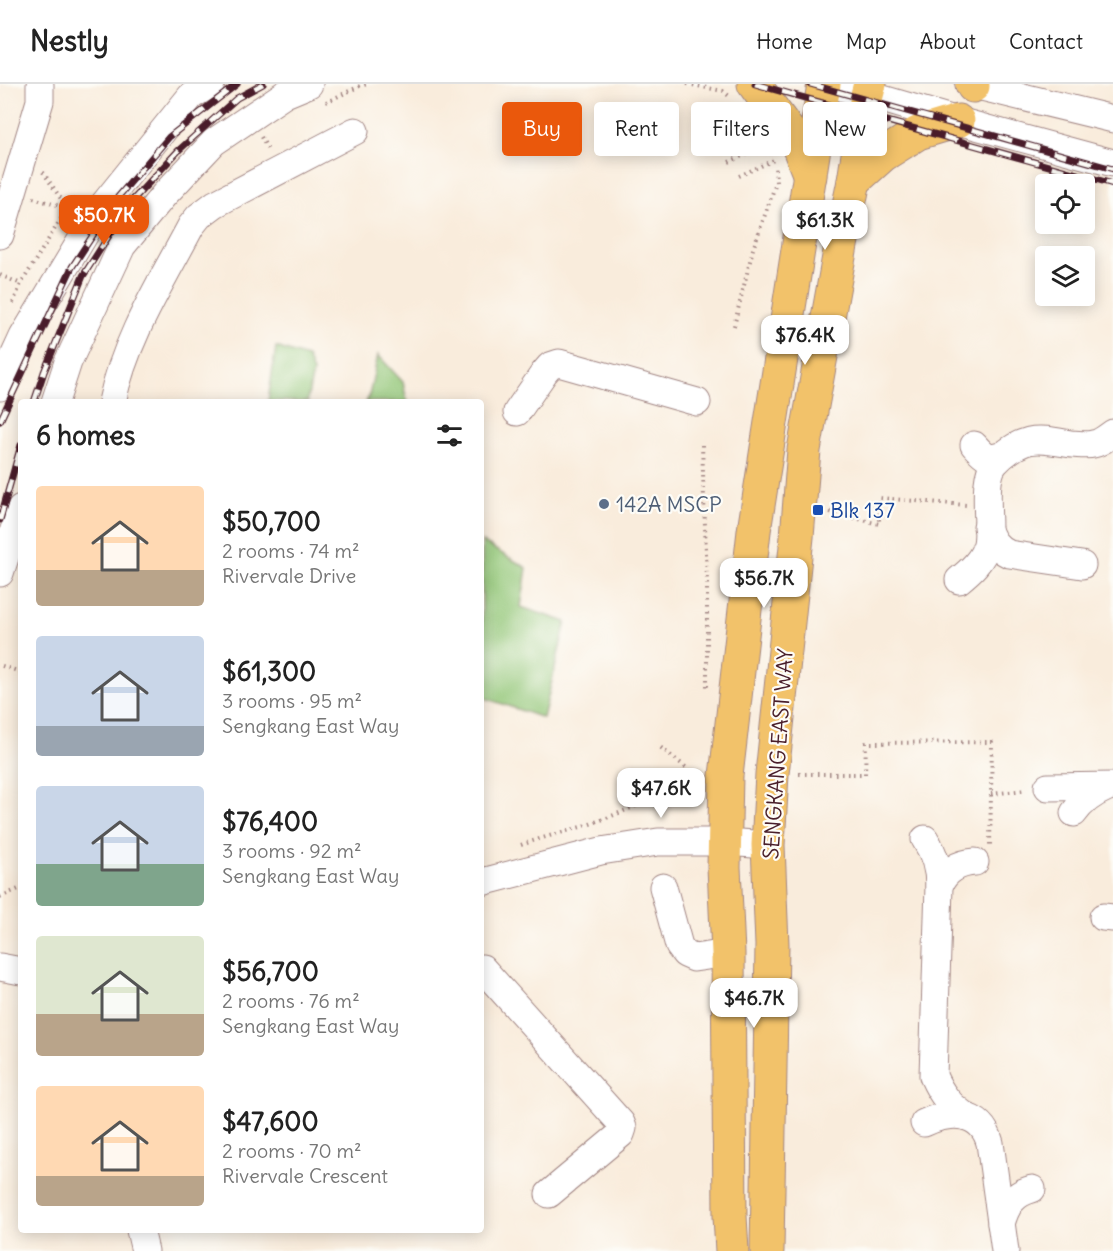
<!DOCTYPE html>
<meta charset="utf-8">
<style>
:root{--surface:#fff;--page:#f6f6f6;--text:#222;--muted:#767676;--line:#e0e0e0;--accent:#ea580c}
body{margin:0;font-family:Delius,sans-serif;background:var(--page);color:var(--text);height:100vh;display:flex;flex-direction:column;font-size:22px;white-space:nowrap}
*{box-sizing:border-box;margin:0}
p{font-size:20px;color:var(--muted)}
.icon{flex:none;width:33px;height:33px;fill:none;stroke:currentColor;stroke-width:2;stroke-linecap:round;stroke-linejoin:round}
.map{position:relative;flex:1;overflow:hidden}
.details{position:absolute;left:18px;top:315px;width:466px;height:834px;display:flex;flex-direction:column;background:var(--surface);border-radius:6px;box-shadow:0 3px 15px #0003}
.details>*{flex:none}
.banner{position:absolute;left:502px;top:18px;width:520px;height:54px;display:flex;gap:12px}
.controls{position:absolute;left:1035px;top:90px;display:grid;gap:12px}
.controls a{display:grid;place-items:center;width:60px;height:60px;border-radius:6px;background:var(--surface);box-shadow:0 3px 15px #0003;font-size:30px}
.price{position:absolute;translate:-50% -51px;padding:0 14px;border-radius:12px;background:#fff;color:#222;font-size:20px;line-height:39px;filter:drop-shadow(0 2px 3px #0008)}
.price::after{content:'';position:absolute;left:50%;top:36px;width:18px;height:14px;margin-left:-9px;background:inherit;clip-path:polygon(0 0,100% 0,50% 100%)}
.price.current{background:var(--accent);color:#fff}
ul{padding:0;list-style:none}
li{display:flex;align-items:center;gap:18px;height:150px;padding:0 18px}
li span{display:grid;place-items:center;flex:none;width:168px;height:120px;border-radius:6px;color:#555}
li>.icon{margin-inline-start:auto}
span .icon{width:72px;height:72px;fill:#fffc;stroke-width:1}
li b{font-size:26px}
h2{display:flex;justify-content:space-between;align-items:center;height:72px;padding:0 18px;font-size:26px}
.tag{padding:0 21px;border-radius:6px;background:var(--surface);box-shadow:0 3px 15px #0003;font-size:21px;line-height:54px}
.tag.current{background:var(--accent);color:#fff}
header{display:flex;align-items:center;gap:36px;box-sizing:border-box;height:84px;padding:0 30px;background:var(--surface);border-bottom:2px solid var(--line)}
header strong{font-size:28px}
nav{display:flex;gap:33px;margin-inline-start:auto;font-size:21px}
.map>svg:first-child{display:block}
</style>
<header>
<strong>Nestly</strong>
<nav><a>Home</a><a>Map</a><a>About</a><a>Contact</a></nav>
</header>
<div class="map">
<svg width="1113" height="1167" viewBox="0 0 1113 1167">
<rect width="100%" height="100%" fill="#fdfcf7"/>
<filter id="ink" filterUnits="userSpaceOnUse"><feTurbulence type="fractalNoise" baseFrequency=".0167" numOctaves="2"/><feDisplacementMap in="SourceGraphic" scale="12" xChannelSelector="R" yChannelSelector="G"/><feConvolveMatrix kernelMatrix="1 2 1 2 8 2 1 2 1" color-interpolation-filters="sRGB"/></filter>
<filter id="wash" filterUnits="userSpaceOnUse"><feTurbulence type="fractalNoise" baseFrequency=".008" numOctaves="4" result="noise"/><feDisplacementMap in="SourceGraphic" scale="24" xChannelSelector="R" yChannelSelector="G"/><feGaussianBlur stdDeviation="1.35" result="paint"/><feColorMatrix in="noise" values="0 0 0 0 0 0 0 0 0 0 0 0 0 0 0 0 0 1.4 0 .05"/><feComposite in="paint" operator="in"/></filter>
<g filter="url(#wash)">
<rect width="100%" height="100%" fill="#f9ecdc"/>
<g fill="#92c677" stroke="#6e7251" stroke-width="1.5">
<path d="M276,263L307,273L313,288L307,317L309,318L268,317Z"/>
<path d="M378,271L403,298L407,318H366L369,312Z"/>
<path d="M482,458L527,484L521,523L566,538L543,634L482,613Z"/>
</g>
</g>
<g filter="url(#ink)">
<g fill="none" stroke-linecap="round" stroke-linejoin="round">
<defs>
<g id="minor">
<path d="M831,0L958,37L1113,79"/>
<path d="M969,0L1113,35"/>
<path d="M0,151L40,17V0"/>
<path d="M0,303L23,253L100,125L191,12L211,0"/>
<path d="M55,318L68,278L122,162L164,111L214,58L285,10L309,0"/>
<path d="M112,318C125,255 161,199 191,142L199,132L215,120L355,47"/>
<path d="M517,328L544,289L550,282L559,279L697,318"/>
<path d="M974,361C984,372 988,377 1003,371"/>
<path d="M987,443C991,455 996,464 1009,470L1082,481"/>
<path d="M0,489L21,424"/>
<path d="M959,496C970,487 983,476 987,460C991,439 981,396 995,379C1003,370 1017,360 1029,357C1042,354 1058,358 1071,360C1078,360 1086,362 1093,360C1101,359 1107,353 1113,349"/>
<path d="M1048,703L1113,702"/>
<path d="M1074,729C1083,716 1094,709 1108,703"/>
<path d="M925,755C934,769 939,785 939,802"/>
<path d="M482,798L601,767L658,758H725L768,761"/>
<path d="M663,803L679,862L685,870L694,874L728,869"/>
<path d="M1103,833L1113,834"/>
<path d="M0,883L21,887"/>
<path d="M482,884L621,1039L623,1044L621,1050L549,1110"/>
<path d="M967,1033C950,1022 941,1010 933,992L939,802C945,787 959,779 975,778"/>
<path d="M924,1039C950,1027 981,1026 990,1059L1005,1167"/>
<path d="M1001,1140C1006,1122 1013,1110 1032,1105"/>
<path d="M140,1146L145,1167"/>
</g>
<g id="major">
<path d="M754,0L797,59L810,92"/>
<path d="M972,0L973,2"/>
<path d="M854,97L883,71L918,49L958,37"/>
<path d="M732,1167L730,1132L728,869L724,783L726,692L754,447L824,0"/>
<path d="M767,1167L772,861L768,761L772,690L797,453L804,366L844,145L854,97L867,11L870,0"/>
</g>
</defs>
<use href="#minor" stroke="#a28684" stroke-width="29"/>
<use href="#major" stroke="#a28684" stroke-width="35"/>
<g stroke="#a28684" stroke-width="4" stroke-dasharray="1.5 4.5" stroke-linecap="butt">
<path d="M687,0L723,7L729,12"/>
<path d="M326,18L360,2L368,0"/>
<path d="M261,53L269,68"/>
<path d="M729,78L767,61"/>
<path d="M43,88L67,124"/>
<path d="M739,92L774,76"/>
<path d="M33,114L66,124"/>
<path d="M0,191L21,200"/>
<path d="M13,219L21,200L67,125L77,112"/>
<path d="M734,242L753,165L776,99L775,81"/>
<path d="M702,361L707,496V603"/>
<path d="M830,428L879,440V414L966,421"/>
<path d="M2,582L21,588"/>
<path d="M799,690H865L866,659L992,658L990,761"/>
<path d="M991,710L1026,706"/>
<path d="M521,761C543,753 565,748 587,741C625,728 661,711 697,692L660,663"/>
<path d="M0,813L21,804"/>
</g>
<use href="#minor" stroke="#fff" stroke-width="27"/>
<use href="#major" stroke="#f2c26a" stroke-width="33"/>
<defs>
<g id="rail">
<path d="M755,0L1113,100"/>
<path d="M810,0L1113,85"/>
<path d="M34,318L44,288L83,192L130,119L179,66L237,14L263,0"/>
<path d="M0,337L72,183L118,113L169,53L237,0"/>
<path d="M0,436L21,361"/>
</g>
</defs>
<use href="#rail" stroke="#4a1f2b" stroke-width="7"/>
<use href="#rail" stroke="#fdfcf7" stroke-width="4.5" stroke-dasharray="14" stroke-linecap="butt"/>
</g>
</g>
<circle fill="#5c6f8a" stroke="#fdfcf7" stroke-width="2" cx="604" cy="420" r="6"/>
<rect fill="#1a4fb4" stroke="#fdfcf7" stroke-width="2" x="812" y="420" width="12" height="12" rx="3"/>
<g text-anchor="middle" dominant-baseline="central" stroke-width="4.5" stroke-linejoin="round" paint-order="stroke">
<g font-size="21" fill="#4e5e75" stroke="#fdfcf7" text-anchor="start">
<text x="616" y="420">142A MSCP</text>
</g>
<g font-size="21" fill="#164399" stroke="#fdfcf7" text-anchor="start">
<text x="830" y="426">Blk 137</text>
</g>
<g font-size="21" fill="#4a1f2b" stroke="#fdfcf7">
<text transform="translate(778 670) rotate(-86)">SENGKANG EAST WAY</text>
</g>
</g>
</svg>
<div class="controls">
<a><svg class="icon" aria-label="locate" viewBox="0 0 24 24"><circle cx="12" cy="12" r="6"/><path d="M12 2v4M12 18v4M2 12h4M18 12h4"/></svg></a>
<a><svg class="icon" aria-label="layers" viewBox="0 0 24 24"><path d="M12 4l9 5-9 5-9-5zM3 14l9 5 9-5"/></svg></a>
</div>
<b class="price current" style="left:104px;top:162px">$50.7K</b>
<b class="price" style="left:825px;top:167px">$61.3K</b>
<b class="price" style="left:805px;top:282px">$76.4K</b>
<b class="price" style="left:764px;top:525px">$56.7K</b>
<b class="price" style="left:661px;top:735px">$47.6K</b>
<b class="price" style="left:754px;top:945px">$46.7K</b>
<div class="banner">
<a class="tag current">Buy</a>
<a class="tag">Rent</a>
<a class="tag">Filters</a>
<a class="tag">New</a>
</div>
<section class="details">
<h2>6 homes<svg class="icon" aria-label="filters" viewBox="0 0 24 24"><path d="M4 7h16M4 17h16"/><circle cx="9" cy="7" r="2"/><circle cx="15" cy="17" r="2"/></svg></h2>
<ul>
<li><span style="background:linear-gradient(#ffd9b3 70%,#b9a48a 0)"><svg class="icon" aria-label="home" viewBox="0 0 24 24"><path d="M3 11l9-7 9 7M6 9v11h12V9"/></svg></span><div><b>$50,700</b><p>2 rooms · 74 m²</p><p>Rivervale Drive</p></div></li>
<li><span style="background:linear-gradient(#c9d6e8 75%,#9aa5b1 0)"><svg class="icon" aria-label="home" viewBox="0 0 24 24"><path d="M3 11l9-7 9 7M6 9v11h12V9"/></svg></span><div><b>$61,300</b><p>3 rooms · 95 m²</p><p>Sengkang East Way</p></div></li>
<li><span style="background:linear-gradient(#c9d6e8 65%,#7fa58c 0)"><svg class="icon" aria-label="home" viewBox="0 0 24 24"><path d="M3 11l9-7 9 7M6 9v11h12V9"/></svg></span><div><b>$76,400</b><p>3 rooms · 92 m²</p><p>Sengkang East Way</p></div></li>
<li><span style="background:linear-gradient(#dfe7d0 65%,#b9a48a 0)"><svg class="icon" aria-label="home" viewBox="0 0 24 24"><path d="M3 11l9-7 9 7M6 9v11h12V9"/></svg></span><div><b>$56,700</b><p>2 rooms · 76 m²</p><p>Sengkang East Way</p></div></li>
<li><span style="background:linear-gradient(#ffd9b3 75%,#b9a48a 0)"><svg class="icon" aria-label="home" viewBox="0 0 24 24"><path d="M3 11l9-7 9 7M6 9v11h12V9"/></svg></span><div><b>$47,600</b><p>2 rooms · 70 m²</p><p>Rivervale Crescent</p></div></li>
</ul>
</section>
</div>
